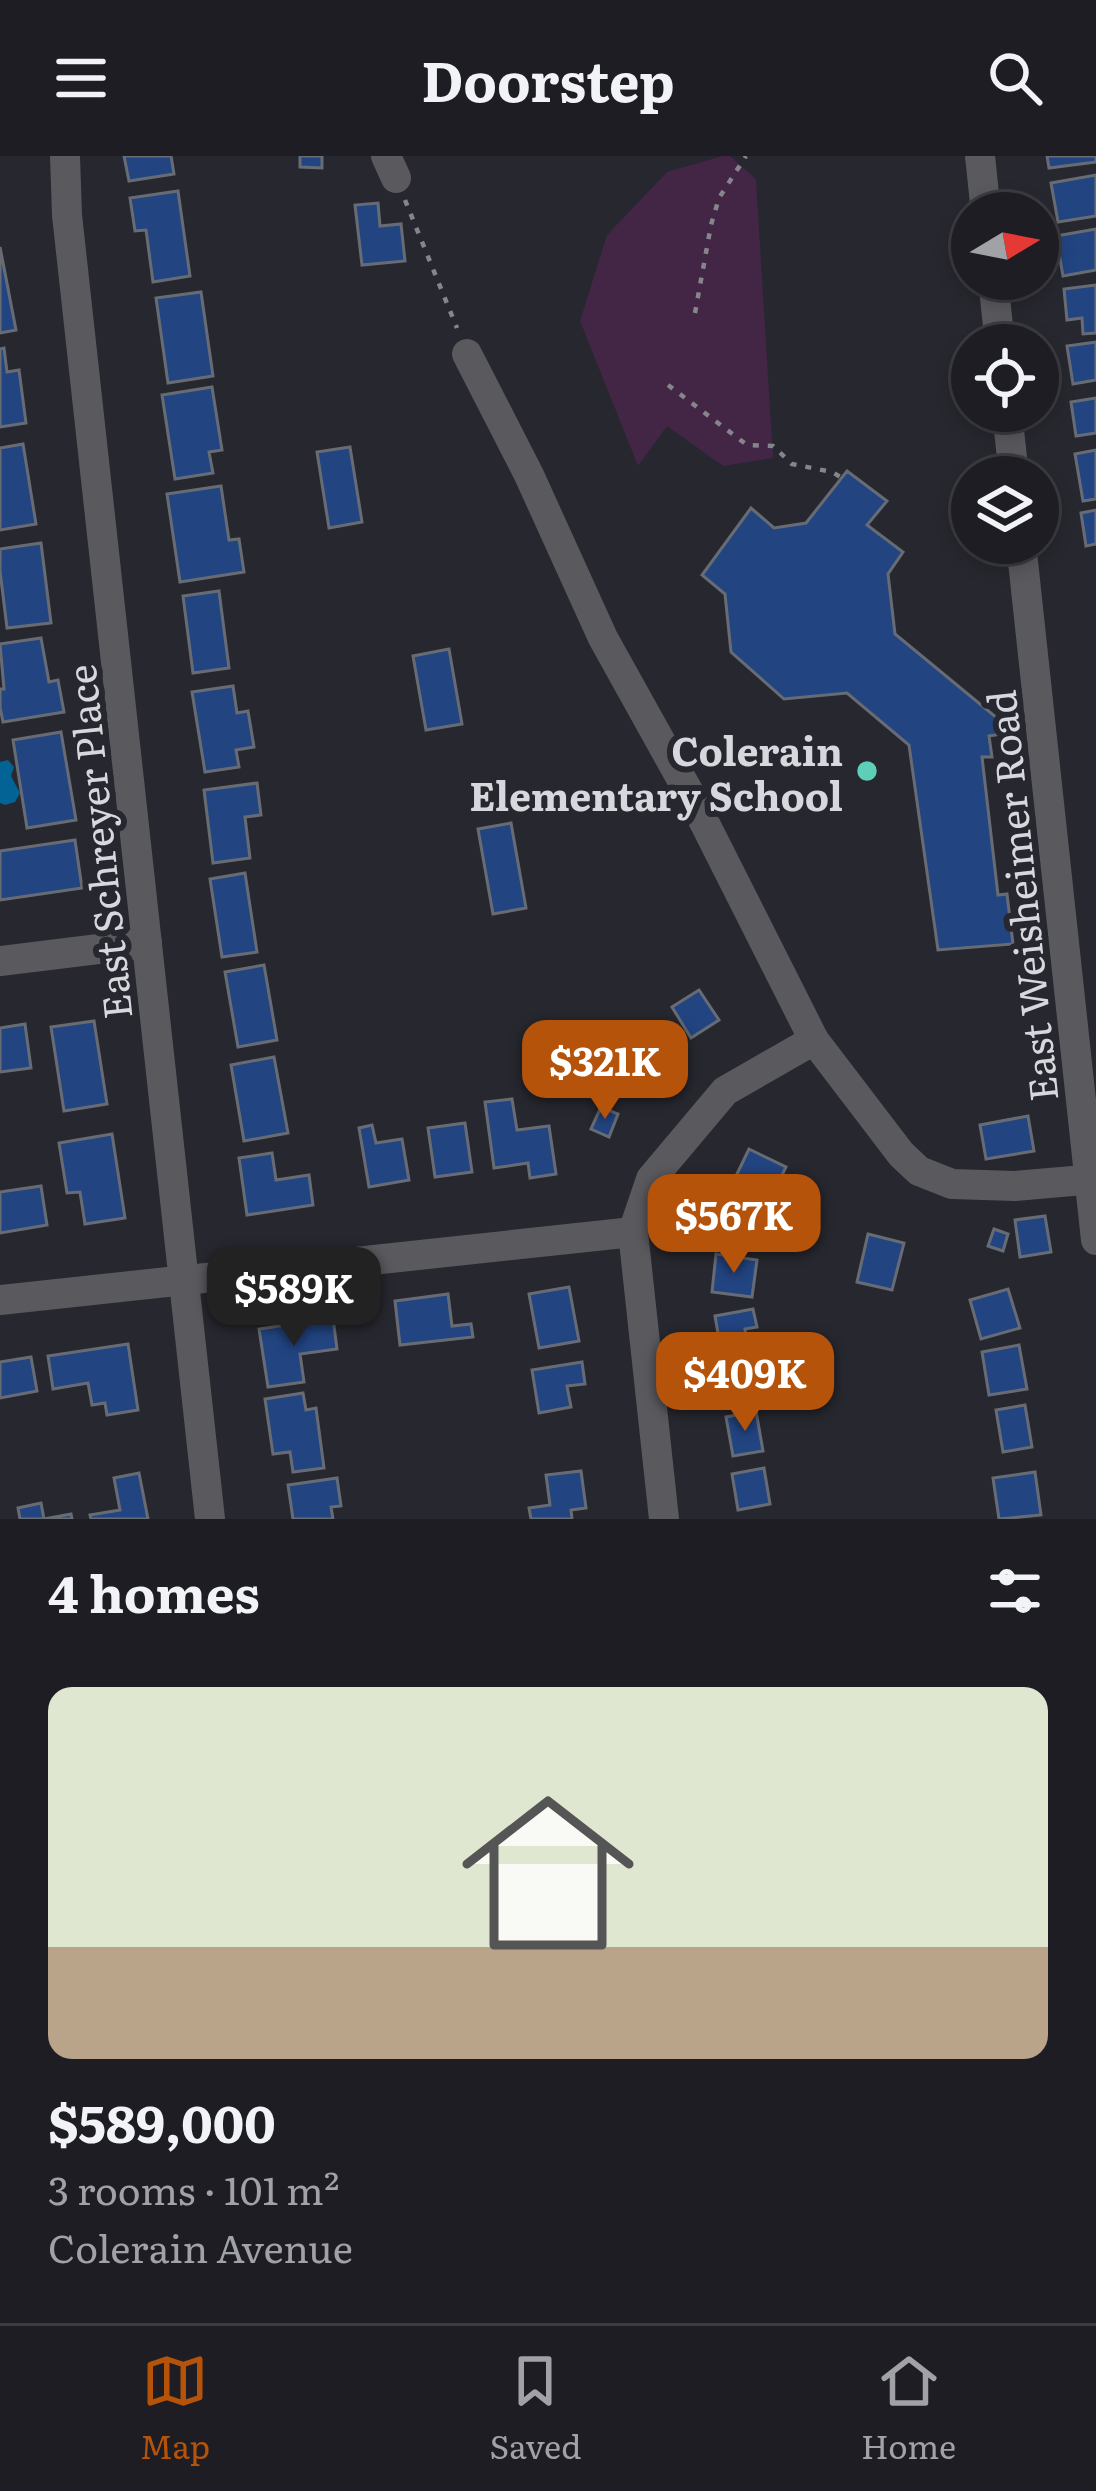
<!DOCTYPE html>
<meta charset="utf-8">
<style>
:root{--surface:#1d1d23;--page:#25262b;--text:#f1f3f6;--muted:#a0a2a6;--line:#3b3b41;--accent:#b45309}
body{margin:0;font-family:Literata,serif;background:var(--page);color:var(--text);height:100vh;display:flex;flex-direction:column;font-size:45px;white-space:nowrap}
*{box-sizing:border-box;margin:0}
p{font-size:39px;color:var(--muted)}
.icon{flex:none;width:66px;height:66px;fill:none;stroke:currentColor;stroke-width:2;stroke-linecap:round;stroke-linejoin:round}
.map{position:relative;height:1363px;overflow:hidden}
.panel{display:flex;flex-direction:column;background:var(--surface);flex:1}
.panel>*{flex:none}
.needle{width:78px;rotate:80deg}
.buttons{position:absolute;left:951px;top:36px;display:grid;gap:24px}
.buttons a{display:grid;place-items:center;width:108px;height:108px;border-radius:50%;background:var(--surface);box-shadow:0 6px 18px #0003,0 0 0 3px var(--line);font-size:60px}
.price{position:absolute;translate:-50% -102px;padding:0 27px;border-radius:24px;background:var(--accent);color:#fff;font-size:39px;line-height:78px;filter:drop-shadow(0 3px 6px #0008)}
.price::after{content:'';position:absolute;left:50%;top:72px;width:36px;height:27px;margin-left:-18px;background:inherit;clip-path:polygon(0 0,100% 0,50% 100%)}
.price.current{background:#222;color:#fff}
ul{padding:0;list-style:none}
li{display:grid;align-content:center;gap:24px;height:636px;padding:0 48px}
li+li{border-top:3px solid var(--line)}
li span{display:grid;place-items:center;height:372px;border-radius:24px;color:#555}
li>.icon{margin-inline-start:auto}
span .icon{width:216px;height:216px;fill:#fffc;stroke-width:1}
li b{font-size:51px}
h2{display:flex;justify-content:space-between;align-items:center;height:144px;padding:0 48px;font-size:51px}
header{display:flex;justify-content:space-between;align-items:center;height:156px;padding:0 48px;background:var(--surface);font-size:54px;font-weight:700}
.tab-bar{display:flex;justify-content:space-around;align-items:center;height:168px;border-top:3px solid var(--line);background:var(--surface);font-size:33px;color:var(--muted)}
.tab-bar a{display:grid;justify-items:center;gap:6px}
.tab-bar .current{color:var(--accent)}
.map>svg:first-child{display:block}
</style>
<header><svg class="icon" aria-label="menu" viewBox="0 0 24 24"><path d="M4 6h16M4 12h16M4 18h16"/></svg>Doorstep<svg class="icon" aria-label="search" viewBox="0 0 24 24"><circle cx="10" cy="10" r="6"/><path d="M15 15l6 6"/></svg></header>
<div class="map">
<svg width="1096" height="1363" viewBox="0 0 1096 1363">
<rect width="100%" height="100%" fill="#27272f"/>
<path fill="#432546" d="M722,0H730L756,23L773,302L723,310L667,270L638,310L580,165L607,79L667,16Z"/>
<path fill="#026394" d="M8,604L14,611L11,620L20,637L15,646L5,649L0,647V606Z"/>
<g fill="#224481" stroke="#676c74" stroke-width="3">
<path d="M124,0H171L174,18L129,25Z"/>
<path d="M300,0H322V12L300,11Z"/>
<path d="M1047,0H1096V6L1049,12Z"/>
<path d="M1096,19V60L1058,66L1051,27Z"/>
<path d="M178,35L190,120L153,126L146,74L135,75L130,42Z"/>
<path d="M378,47L380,70L401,68L405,105L362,109L355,49Z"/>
<path d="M1096,73V114L1063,120L1056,80Z"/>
<path d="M0,91L16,174L0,177Z"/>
<path d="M1096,129V177L1083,178L1082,162L1067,164L1064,133Z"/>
<path d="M201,136L213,220L168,227L156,142Z"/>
<path d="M1096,186V224L1073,228L1067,190Z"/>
<path d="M4,192L7,216L19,214L26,267L0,271V193Z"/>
<path d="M212,231L222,294L209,296L213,317L175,323L162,239Z"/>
<path d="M1096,242V277L1076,280L1071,246Z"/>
<path d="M23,288L36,368L0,374V292Z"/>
<path d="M350,291L362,366L329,372L317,296Z"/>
<path d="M1096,294V343L1083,345L1075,298Z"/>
<path d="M847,315L887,345L867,369L903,396L888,418L895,478L1014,576L989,580L992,601H982L998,739L1007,738L1013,788L938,794L909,589L847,537L784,543L731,496L725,438L702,419L751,352L774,372L806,367Z"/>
<path d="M221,330L229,384L239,383L244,416L180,426L167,338Z"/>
<path d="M1096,354V388L1086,390L1081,357Z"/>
<path d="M41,387L51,467L7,472L0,415V393Z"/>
<path d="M219,435L229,512L193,517L183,440Z"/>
<path d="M41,482L49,526L58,524L64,556L3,566L0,551V533H4L0,488Z"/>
<path d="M449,493L462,568L426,574L413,500Z"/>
<path d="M233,530L237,557L248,555L254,591L236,594L239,611L205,616L192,536Z"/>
<path d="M61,576L76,664L27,672L13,584Z"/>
<path d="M257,627L261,659L245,661L250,702L213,707L204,634Z"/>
<path d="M511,667L526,752L493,758L478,673Z"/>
<path d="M75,684L82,732L0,744V695Z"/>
<path d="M245,717L257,796L222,801L210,723Z"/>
<path d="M264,809L277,884L238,891L225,816Z"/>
<path d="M699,834L719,864L691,882L672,851Z"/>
<path d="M94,865L107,948L64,955L51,871Z"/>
<path d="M25,868L31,912L0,916V872Z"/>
<path d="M627,877L664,898L647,929L610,909Z"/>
<path d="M274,901L288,977L244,985L231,909Z"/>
<path d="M512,943L517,974L549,970L556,1018L530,1022L528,1007L494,1012L485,946Z"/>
<path d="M601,951L618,958L609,981L591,973Z"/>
<path d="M1028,960L1034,995L986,1003L980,969Z"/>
<path d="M465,967L472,1016L435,1021L428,972Z"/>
<path d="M372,969L376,987L402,983L409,1024L369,1031L359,972Z"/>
<path d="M112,978L125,1062L85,1068L80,1036L67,1037L59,987Z"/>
<path d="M749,993L786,1011L772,1040L735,1022Z"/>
<path d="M272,997L276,1024L309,1019L313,1049L247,1059L239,1002Z"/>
<path d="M41,1030L47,1069L0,1077V1036Z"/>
<path d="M726,1042L769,1059L756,1090L713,1073Z"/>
<path d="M1045,1060L1051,1096L1020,1101L1015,1064Z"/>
<path d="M994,1073L1008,1078L1003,1095L988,1090Z"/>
<path d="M868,1078L904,1087L892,1134L857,1126Z"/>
<path d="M716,1098L757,1104L752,1141L712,1136Z"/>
<path d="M569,1131L579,1185L539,1192L529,1138Z"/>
<path d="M1008,1133L1020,1172L981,1183L970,1144Z"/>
<path d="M448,1138L452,1170L471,1168L473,1181L400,1189L395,1145Z"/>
<path d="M753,1153L757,1171L745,1173L748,1190L721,1195L715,1160Z"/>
<path d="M333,1162L337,1193L300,1198L304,1226L268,1231L259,1173Z"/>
<path d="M128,1188L138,1254L107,1259L105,1247L92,1249L88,1227L53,1233L48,1200Z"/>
<path d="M1019,1189L1027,1233L989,1239L982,1196Z"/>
<path d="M755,1198L763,1240L725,1246L719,1204Z"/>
<path d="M31,1201L37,1235L0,1242V1206Z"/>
<path d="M582,1206L585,1228L567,1230L571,1251L539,1257L532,1214Z"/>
<path d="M303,1237L306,1254L316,1252L324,1312L293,1316L290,1296L273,1298L265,1243Z"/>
<path d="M1025,1249L1032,1291L1003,1296L996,1254Z"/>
<path d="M756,1255L763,1295L733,1300L726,1261Z"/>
<path d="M764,1312L770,1348L738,1354L732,1318Z"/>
<path d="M581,1315L586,1352L571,1354L572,1363H531L529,1352L550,1349L546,1319Z"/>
<path d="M1035,1316L1041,1359L999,1363L993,1322Z"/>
<path d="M139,1317L148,1363H91L90,1359L120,1354L114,1322Z"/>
<path d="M337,1322L341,1350L331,1351L333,1363H293L288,1329Z"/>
<path d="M41,1347L44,1363L71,1358L72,1363H20L18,1352Z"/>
</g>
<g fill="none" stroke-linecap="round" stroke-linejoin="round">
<g stroke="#85868c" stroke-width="4.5" stroke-dasharray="6 9" stroke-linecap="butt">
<path d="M405,44L457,172"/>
<path d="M695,157L711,69L719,42L746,0"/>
<path d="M668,229L747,289L773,290L792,308L832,316L844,323"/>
</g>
<g stroke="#5a595d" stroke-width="30">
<path d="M65,0L67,59L210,1363"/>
<path d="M386,0L396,22"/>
<path d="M980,0L986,57"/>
<path d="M993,123L1000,189"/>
<path d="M467,198L529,319L603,482L692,642L814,884L901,998L919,1015L952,1028L1015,1030L1096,1023"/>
<path d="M1007,255L1014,321"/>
<path d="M1021,387L1096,1084"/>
<path d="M0,805L147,787"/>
<path d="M0,1144L633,1076"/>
<path d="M664,1363L633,1076L651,1023L725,935L814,884"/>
</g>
</g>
<circle fill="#5eceb8" stroke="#27272f" stroke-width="4.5" cx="867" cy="615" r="12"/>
<g text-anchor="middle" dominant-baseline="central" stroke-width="12" stroke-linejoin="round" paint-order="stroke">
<g font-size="39" font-weight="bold" fill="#d7d8dd" stroke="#27272f" text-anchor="end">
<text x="843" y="593">Colerain<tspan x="843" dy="45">Elementary School</tspan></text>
</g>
<g font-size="39" fill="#d7d8dd" stroke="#27272f">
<text transform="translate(97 686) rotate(-96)">East Schreyer Place</text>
<text transform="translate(1020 740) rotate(-96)">East Weisheimer Road</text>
</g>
</g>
</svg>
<div class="buttons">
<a><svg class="needle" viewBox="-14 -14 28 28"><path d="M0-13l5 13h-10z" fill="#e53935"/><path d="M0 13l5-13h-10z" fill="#a0a2a6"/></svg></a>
<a><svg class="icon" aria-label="locate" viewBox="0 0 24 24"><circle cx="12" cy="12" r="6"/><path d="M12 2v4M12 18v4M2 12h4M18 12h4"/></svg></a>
<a><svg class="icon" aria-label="layers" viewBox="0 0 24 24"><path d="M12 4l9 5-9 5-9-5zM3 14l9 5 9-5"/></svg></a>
</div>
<b class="price" style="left:605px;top:966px">$321K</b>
<b class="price" style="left:734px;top:1120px">$567K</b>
<b class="price current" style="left:294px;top:1193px">$589K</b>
<b class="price" style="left:745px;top:1278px">$409K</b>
</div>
<section class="panel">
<h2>4 homes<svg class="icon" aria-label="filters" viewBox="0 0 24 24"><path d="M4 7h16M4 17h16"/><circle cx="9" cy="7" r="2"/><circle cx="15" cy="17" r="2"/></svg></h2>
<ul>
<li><span style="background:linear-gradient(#dfe7d0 70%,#b9a48a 0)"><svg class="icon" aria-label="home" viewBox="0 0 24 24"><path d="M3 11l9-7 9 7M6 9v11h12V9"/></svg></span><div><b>$589,000</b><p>3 rooms · 101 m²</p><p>Colerain Avenue</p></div></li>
</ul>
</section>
<nav class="tab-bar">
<a class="current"><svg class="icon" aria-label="map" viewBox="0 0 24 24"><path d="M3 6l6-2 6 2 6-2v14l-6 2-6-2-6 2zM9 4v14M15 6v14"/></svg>Map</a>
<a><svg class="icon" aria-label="saved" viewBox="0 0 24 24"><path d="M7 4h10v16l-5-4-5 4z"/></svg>Saved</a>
<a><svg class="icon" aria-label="home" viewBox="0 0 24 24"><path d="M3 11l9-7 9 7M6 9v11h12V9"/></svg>Home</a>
</nav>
